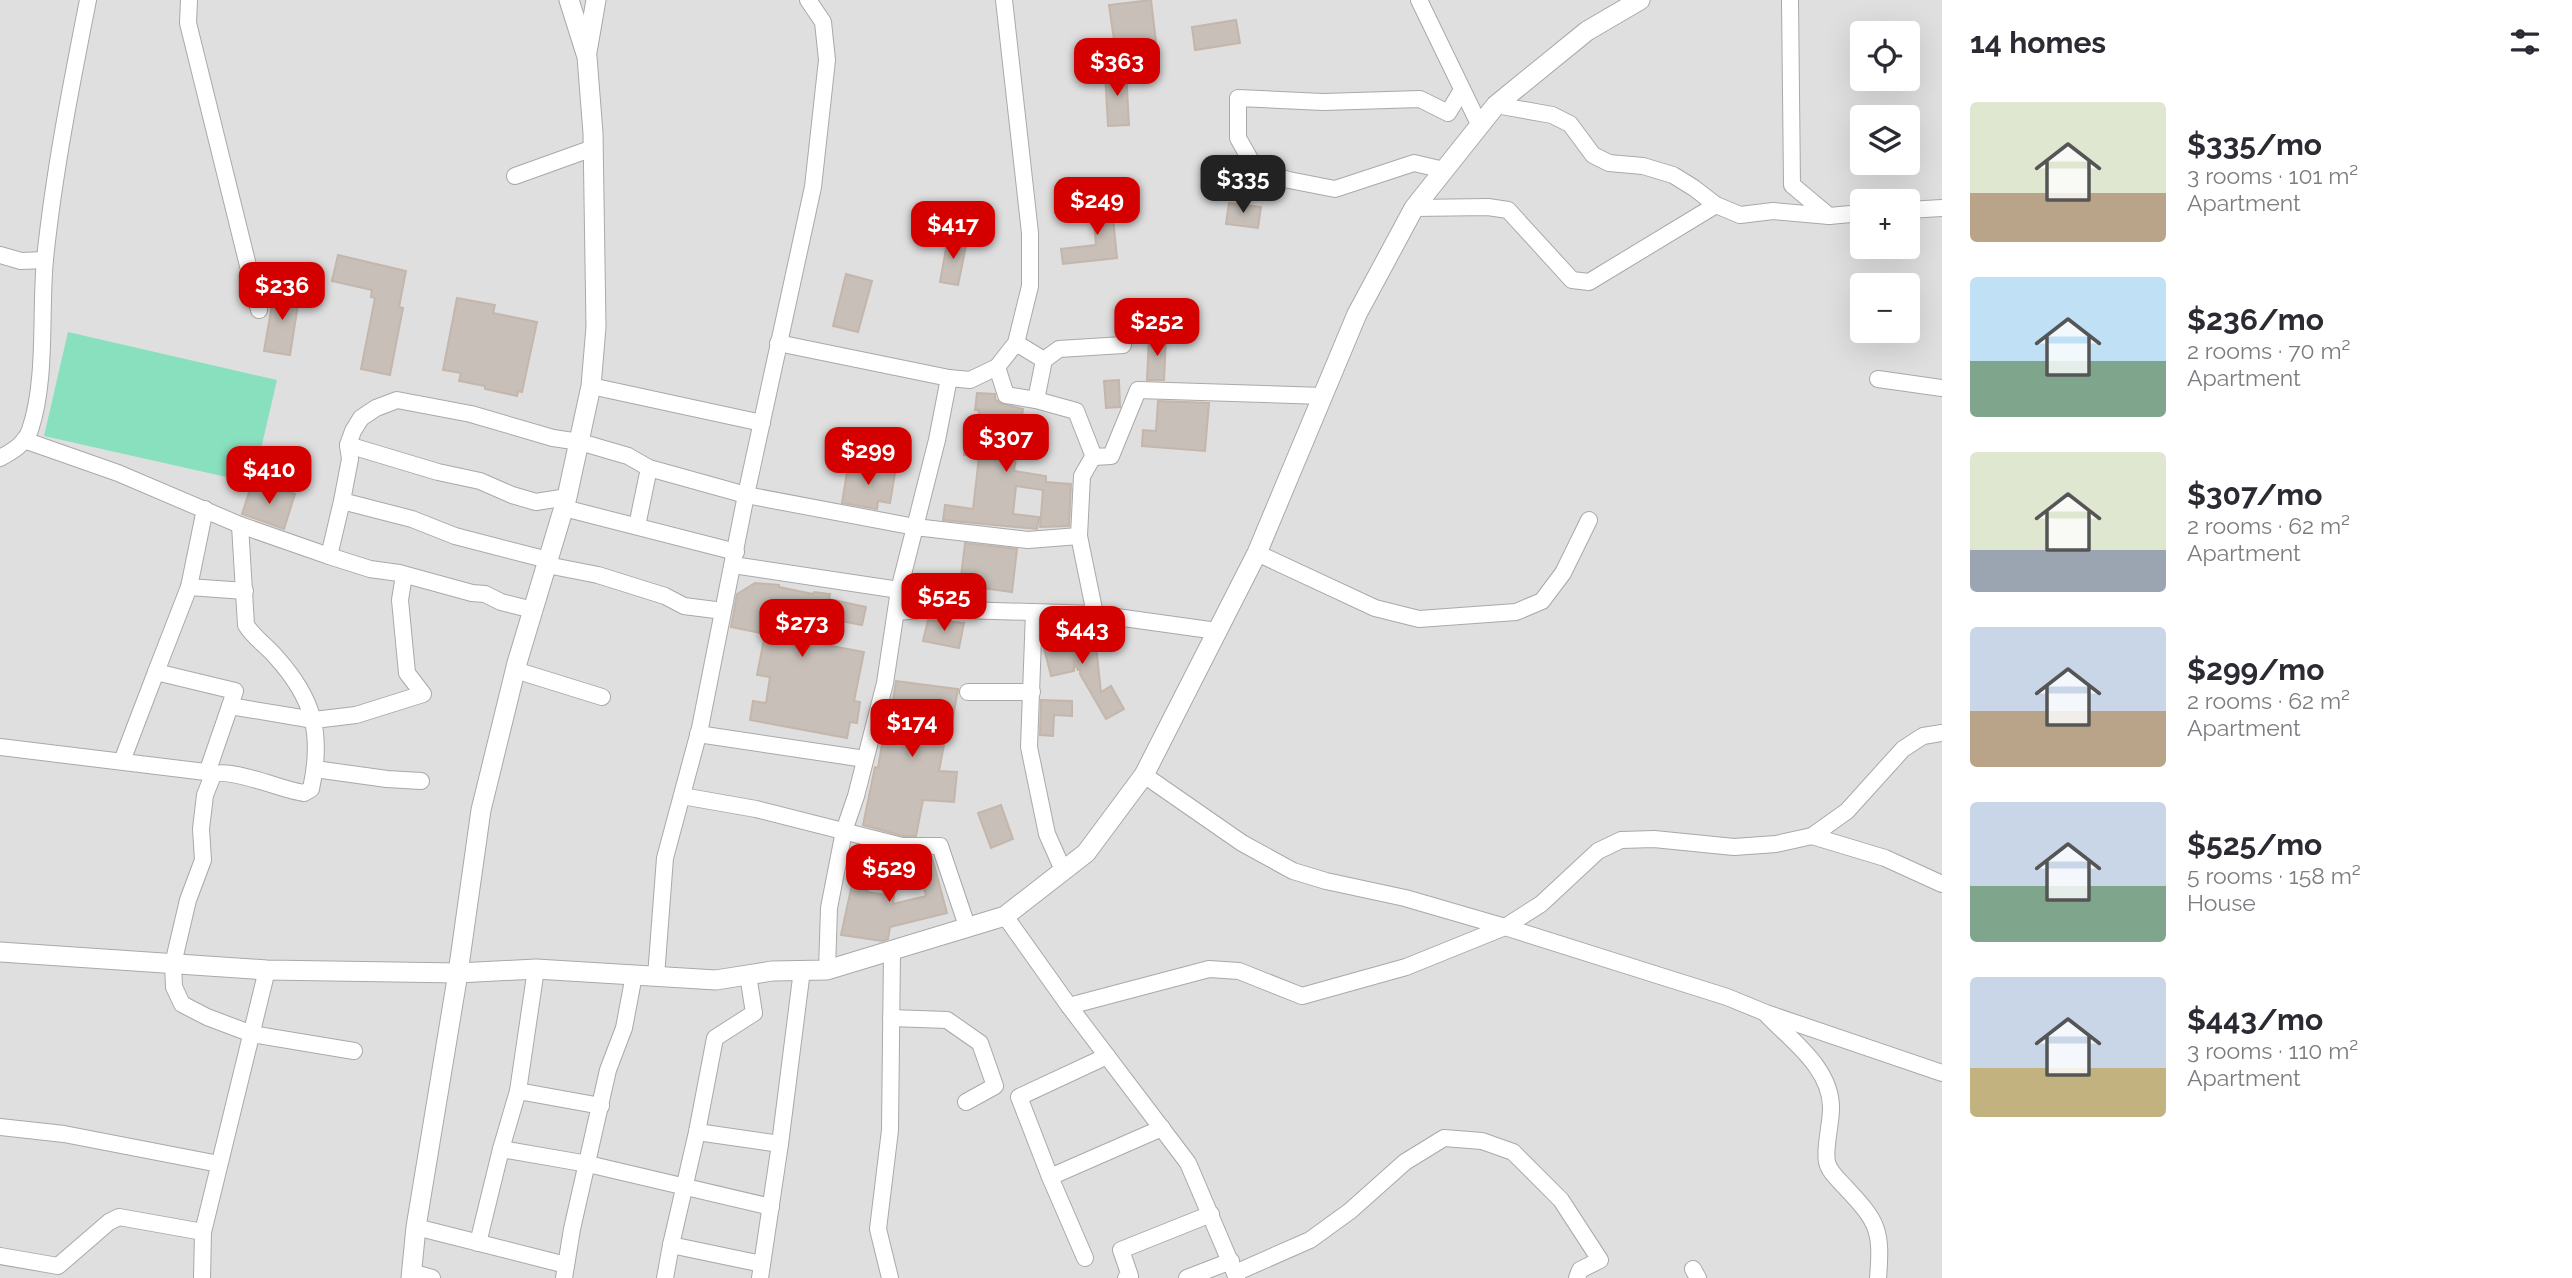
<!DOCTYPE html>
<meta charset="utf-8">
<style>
:root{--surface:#fff;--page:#f2f2f3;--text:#2b2b33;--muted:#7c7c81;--accent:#d40000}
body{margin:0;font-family:Raleway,sans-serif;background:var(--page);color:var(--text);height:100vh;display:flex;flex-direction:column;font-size:26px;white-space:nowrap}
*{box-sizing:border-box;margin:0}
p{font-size:23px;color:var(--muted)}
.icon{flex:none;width:38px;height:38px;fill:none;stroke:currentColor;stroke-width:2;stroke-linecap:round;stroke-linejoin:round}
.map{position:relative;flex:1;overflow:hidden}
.sheet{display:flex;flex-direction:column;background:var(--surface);width:630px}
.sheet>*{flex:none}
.tools{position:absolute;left:1850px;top:21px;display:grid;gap:14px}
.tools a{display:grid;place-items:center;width:70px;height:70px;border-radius:7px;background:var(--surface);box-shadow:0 7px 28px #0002;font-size:35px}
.price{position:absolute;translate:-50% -60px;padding:0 16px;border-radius:14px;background:var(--accent);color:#fff;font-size:23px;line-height:46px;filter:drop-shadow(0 2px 4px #0008)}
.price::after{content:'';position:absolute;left:50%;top:42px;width:21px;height:16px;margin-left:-10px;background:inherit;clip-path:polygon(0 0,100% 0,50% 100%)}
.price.selected{background:#222;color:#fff}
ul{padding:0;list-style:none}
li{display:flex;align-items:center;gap:21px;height:175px;padding:0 28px}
li span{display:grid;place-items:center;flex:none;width:196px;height:140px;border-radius:7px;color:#555}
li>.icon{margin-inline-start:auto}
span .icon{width:84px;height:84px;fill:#fffc;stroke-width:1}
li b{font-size:30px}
h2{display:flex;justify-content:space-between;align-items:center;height:84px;padding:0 28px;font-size:30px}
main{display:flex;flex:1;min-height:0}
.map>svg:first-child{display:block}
</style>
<main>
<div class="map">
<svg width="1942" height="1278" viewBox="0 0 1942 1278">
<rect width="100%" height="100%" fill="#f2efe9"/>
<path fill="#e0dfdf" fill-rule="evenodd" d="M0,0H1942V1278H0ZM1862,33H1908V79H1862ZM1862,117H1908V163H1862ZM1862,201H1908V247H1862ZM1862,285H1908V331H1862Z"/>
<path fill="#88e0be" d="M68,332L277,380L253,483L44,436Z"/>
<g fill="#c7bfb8" stroke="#c4b6ab" stroke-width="2">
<path d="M1151,0L1156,42L1115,47L1109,5Z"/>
<path d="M1236,20L1240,43L1195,50L1192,27Z"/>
<path d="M1126,70L1129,125L1108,126L1105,71Z"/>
<path d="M1111,197L1117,258L1063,264L1061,249L1096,245L1092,199Z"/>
<path d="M1229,203L1261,207L1258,228L1226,224Z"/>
<path d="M948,238L967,241L958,285L940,282Z"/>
<path d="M338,255L406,271L399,307L403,308L390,375L361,369L375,298L371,297L372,290L332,281Z"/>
<path d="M846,274L872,281L858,332L833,326Z"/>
<path d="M275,288L300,292L290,355L264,351Z"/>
<path d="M457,298L495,305L493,313L537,322L522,392L518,391L517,396L485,389V386L459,381L461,373L443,370Z"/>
<path d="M1149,336H1166L1164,380H1147Z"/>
<path d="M1119,380L1120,407L1106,408L1104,381Z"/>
<path d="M977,393L995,394V399L1000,403L1023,409L1014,471L1046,476V482L1071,484L1069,526L1040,527L1043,490L1016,486L1013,514L1039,517L1037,529L943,520L945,505L973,509L979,457L964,455L965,442L975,443L979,410H975Z"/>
<path d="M1158,401L1209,403L1205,451L1142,446L1143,430L1156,431Z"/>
<path d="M848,466L895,473L890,503L878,501L877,509L842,503Z"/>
<path d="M269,485L295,494L284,529L242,514L251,486L267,491Z"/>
<path d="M965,543L1017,549L1012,592L960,585Z"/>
<path d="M755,583L779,585V587L813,594L814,592L830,594L829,599L866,607L862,625L826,618L821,644L864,652L854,701L860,702L857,723L850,722L847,738L750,720L753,701L766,703L770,677L757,675L765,634L731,627L737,594Z"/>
<path d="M928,620L964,623L959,648L923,641Z"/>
<path d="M1094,627L1101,692L1111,686L1124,709L1106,719L1080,674V669L1078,670L1074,663V671L1051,676L1043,644L1076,635V629Z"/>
<path d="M896,681L958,689L950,734H946L939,771L957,772L954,802L923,800L916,836H903L863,825L875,767L878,768L885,726H889Z"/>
<path d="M1041,700L1072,701V716L1054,715L1053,736L1040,735Z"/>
<path d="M1001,805L1013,839L991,848L978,813Z"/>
<path d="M858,857L874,860L867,892L894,896L893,904L926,896L916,857H932L947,913L890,927L888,939L882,941L841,935Z"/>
</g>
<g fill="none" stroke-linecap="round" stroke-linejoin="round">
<defs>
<g id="minor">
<path d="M189,0L188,23L259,310"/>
<path d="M1419,0L1480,126"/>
<path d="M1790,0L1792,185L1829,216L1862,213"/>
<path d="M1496,105L1552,115L1570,124L1593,155L1609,163L1643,166L1673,175L1694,188L1716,205L1740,215L1773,211L1829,216"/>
<path d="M1444,170L1414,163L1335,189L1289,180L1256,170L1238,138V98L1323,102L1420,99L1448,113L1462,90"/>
<path d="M515,176L593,148"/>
<path d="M1414,208L1488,207L1508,210L1572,280L1589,282L1716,205"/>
<path d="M1908,210L1942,208"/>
<path d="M0,255L21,261L45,260"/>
<path d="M778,343L949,378L970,380L997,367L1016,343L1030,286V233L1004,0"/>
<path d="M1016,343L1044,360L1059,349L1123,345"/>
<path d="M997,367L1006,395L1036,400L1044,360"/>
<path d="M1878,379L1942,388"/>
<path d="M591,386L762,423"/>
<path d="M1036,400L1076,411L1094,457L1111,456L1138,390L1323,396"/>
<path d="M24,440L118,473L240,525L329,556L370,569L399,573L472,593L485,594L501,602L533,610"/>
<path d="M348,445L438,472L480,481L512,495L536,502L567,497"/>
<path d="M1093,457L1082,476L1079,536L1095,614L1217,631"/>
<path d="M0,458C13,451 25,444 30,430C47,380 40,312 45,259C54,172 71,86 88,0"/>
<path d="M564,508L736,552"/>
<path d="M205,509L189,587L245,591"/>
<path d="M240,525L246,625C254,638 266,645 276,657C314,699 323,734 311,789L304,793C285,791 227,766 213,775L205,795L201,829L203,860L188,900L173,964L174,987L182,1004L207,1017L252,1034L354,1051"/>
<path d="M637,526L649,468"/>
<path d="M1257,553L1375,608L1419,619L1516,612L1542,601L1563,573L1589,520"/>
<path d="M329,556L342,501"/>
<path d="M548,560L455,536L412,519L342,501L350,459L348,445L353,431L361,418L376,408L397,400L471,414L553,438L580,442L628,456L649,468L746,495L915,527L1028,540L1079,536"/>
<path d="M547,565L598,575L665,596L684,606L723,611"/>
<path d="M733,565L899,590"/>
<path d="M897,612L931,609L1095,614"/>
<path d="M1034,612L1029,747L1047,834L1063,870"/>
<path d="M515,670L602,697"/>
<path d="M156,672L189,587"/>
<path d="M968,692H1032"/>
<path d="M698,734L865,759"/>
<path d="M0,747L214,773"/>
<path d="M122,761L156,672L235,691L230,706"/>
<path d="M315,769L387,779L421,781"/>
<path d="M207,773L230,706L314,720L356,715L423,694L407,673L400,600L404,575"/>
<path d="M1144,775L1242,843L1293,871L1326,881L1405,898L1505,927L1727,997L1766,1013L1942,1073"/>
<path d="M682,796L756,809L902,846H940L967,926"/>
<path d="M1812,836L1885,858L1942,884"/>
<path d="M1005,916L1069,1006L1188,1163L1237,1278"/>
<path d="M827,970L829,908L844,831L856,796L885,683L899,590L937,440L949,378"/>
<path d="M656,976L665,858L700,728L746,495L813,187L827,60L823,22L808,0"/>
<path d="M1069,1006L1209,969L1239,971L1302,996L1406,967L1505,927L1541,904L1598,851L1621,840L1654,839L1734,847L1776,844L1812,836L1847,811L1903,749L1923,736L1942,733"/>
<path d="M1767,1015C1792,1041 1832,1069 1831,1109C1831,1124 1824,1149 1827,1162C1829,1172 1839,1180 1846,1188C1878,1222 1882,1230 1878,1278"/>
<path d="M891,1018L947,1020L980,1043L995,1086L966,1102"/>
<path d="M1107,1056L1019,1097L1050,1177L1162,1128"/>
<path d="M518,1091L536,969"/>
<path d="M0,1127L64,1134L219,1164"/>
<path d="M697,1132L780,1144"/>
<path d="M501,1149L518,1091L601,1106"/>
<path d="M1050,1177L1085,1258"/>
<path d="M416,1227L566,1265"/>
<path d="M478,1243L501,1149L588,1164L771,1207"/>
<path d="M671,1245L697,1132L715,1038L754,1013L748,975"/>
<path d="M0,1256L58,1266L109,1222L119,1217L203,1232"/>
<path d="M1693,1269L1698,1278"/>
<path d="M411,1272L432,1278"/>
<path d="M1235,1273L1310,1240L1350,1211L1405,1162L1444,1138L1482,1141L1513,1152L1561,1200L1600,1260L1580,1270L1577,1278"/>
<path d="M202,1278L203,1232L267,970"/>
<path d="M564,1278L572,1229L608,1070L624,1028L634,975"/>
<path d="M665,1278L671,1245L762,1264"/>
<path d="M760,1278L780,1144L802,970"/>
<path d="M890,1278L878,1229L890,1130L892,952"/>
<path d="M1126,1278L1130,1276L1121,1250L1211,1214"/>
<path d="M1187,1278L1231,1261"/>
</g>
<g id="tertiary">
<path d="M587,52L596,0"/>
<path d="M0,952L267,970L458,973L536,969L716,980L772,971L827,970L1005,916L1086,853L1144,775L1257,553L1357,314L1414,208L1496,105L1587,31L1640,0"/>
<path d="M411,1278L416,1227L458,973L481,810L517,663L567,497L591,386L596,327L593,133L587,57L569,0"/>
</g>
</defs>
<use href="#minor" stroke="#a9a9a9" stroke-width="18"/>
<use href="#tertiary" stroke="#a9a9a9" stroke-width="21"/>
<use href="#minor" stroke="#fff" stroke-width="16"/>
<use href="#tertiary" stroke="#fff" stroke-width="19"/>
</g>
</svg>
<div class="tools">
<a><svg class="icon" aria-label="locate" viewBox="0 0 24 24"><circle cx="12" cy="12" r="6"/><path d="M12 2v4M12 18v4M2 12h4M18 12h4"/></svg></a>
<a><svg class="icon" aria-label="layers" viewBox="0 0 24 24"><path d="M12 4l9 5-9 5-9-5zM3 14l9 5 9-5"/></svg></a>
<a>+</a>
<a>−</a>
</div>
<b class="price" style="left:1117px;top:98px">$363</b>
<b class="price selected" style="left:1243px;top:215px">$335</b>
<b class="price" style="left:1097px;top:237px">$249</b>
<b class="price" style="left:953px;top:261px">$417</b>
<b class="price" style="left:282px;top:322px">$236</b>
<b class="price" style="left:1157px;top:358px">$252</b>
<b class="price" style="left:1006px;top:474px">$307</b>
<b class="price" style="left:868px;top:487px">$299</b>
<b class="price" style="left:269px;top:506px">$410</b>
<b class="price" style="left:944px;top:633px">$525</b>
<b class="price" style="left:802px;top:659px">$273</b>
<b class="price" style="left:1082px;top:666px">$443</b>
<b class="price" style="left:912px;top:759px">$174</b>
<b class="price" style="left:889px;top:904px">$529</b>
</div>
<section class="sheet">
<h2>14 homes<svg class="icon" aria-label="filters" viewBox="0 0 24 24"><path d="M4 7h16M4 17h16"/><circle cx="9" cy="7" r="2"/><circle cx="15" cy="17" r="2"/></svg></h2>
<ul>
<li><span style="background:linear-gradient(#dfe7d0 65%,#b9a48a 0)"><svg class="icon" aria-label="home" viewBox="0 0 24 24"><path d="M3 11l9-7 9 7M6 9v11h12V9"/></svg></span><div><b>$335/mo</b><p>3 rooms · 101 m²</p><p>Apartment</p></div></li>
<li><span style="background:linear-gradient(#bfe0f5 60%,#7fa58c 0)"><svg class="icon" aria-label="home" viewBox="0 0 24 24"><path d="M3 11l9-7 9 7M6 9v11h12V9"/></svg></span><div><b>$236/mo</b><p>2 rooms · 70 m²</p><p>Apartment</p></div></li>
<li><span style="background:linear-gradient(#dfe7d0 70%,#9aa5b1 0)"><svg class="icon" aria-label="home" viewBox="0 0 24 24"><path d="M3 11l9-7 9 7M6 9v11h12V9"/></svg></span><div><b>$307/mo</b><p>2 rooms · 62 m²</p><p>Apartment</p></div></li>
<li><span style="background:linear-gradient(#c9d6e8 60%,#b9a48a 0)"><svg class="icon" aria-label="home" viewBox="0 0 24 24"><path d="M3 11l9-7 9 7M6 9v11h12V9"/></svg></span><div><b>$299/mo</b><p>2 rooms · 62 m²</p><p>Apartment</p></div></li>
<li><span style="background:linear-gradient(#c9d6e8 60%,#7fa58c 0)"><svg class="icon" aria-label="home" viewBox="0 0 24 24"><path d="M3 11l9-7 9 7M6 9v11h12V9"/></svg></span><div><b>$525/mo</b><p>5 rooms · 158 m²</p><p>House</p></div></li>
<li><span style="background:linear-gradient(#c9d6e8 65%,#c2b280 0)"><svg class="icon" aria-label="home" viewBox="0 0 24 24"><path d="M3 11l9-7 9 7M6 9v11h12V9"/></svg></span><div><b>$443/mo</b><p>3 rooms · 110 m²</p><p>Apartment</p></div></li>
</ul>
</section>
</main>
